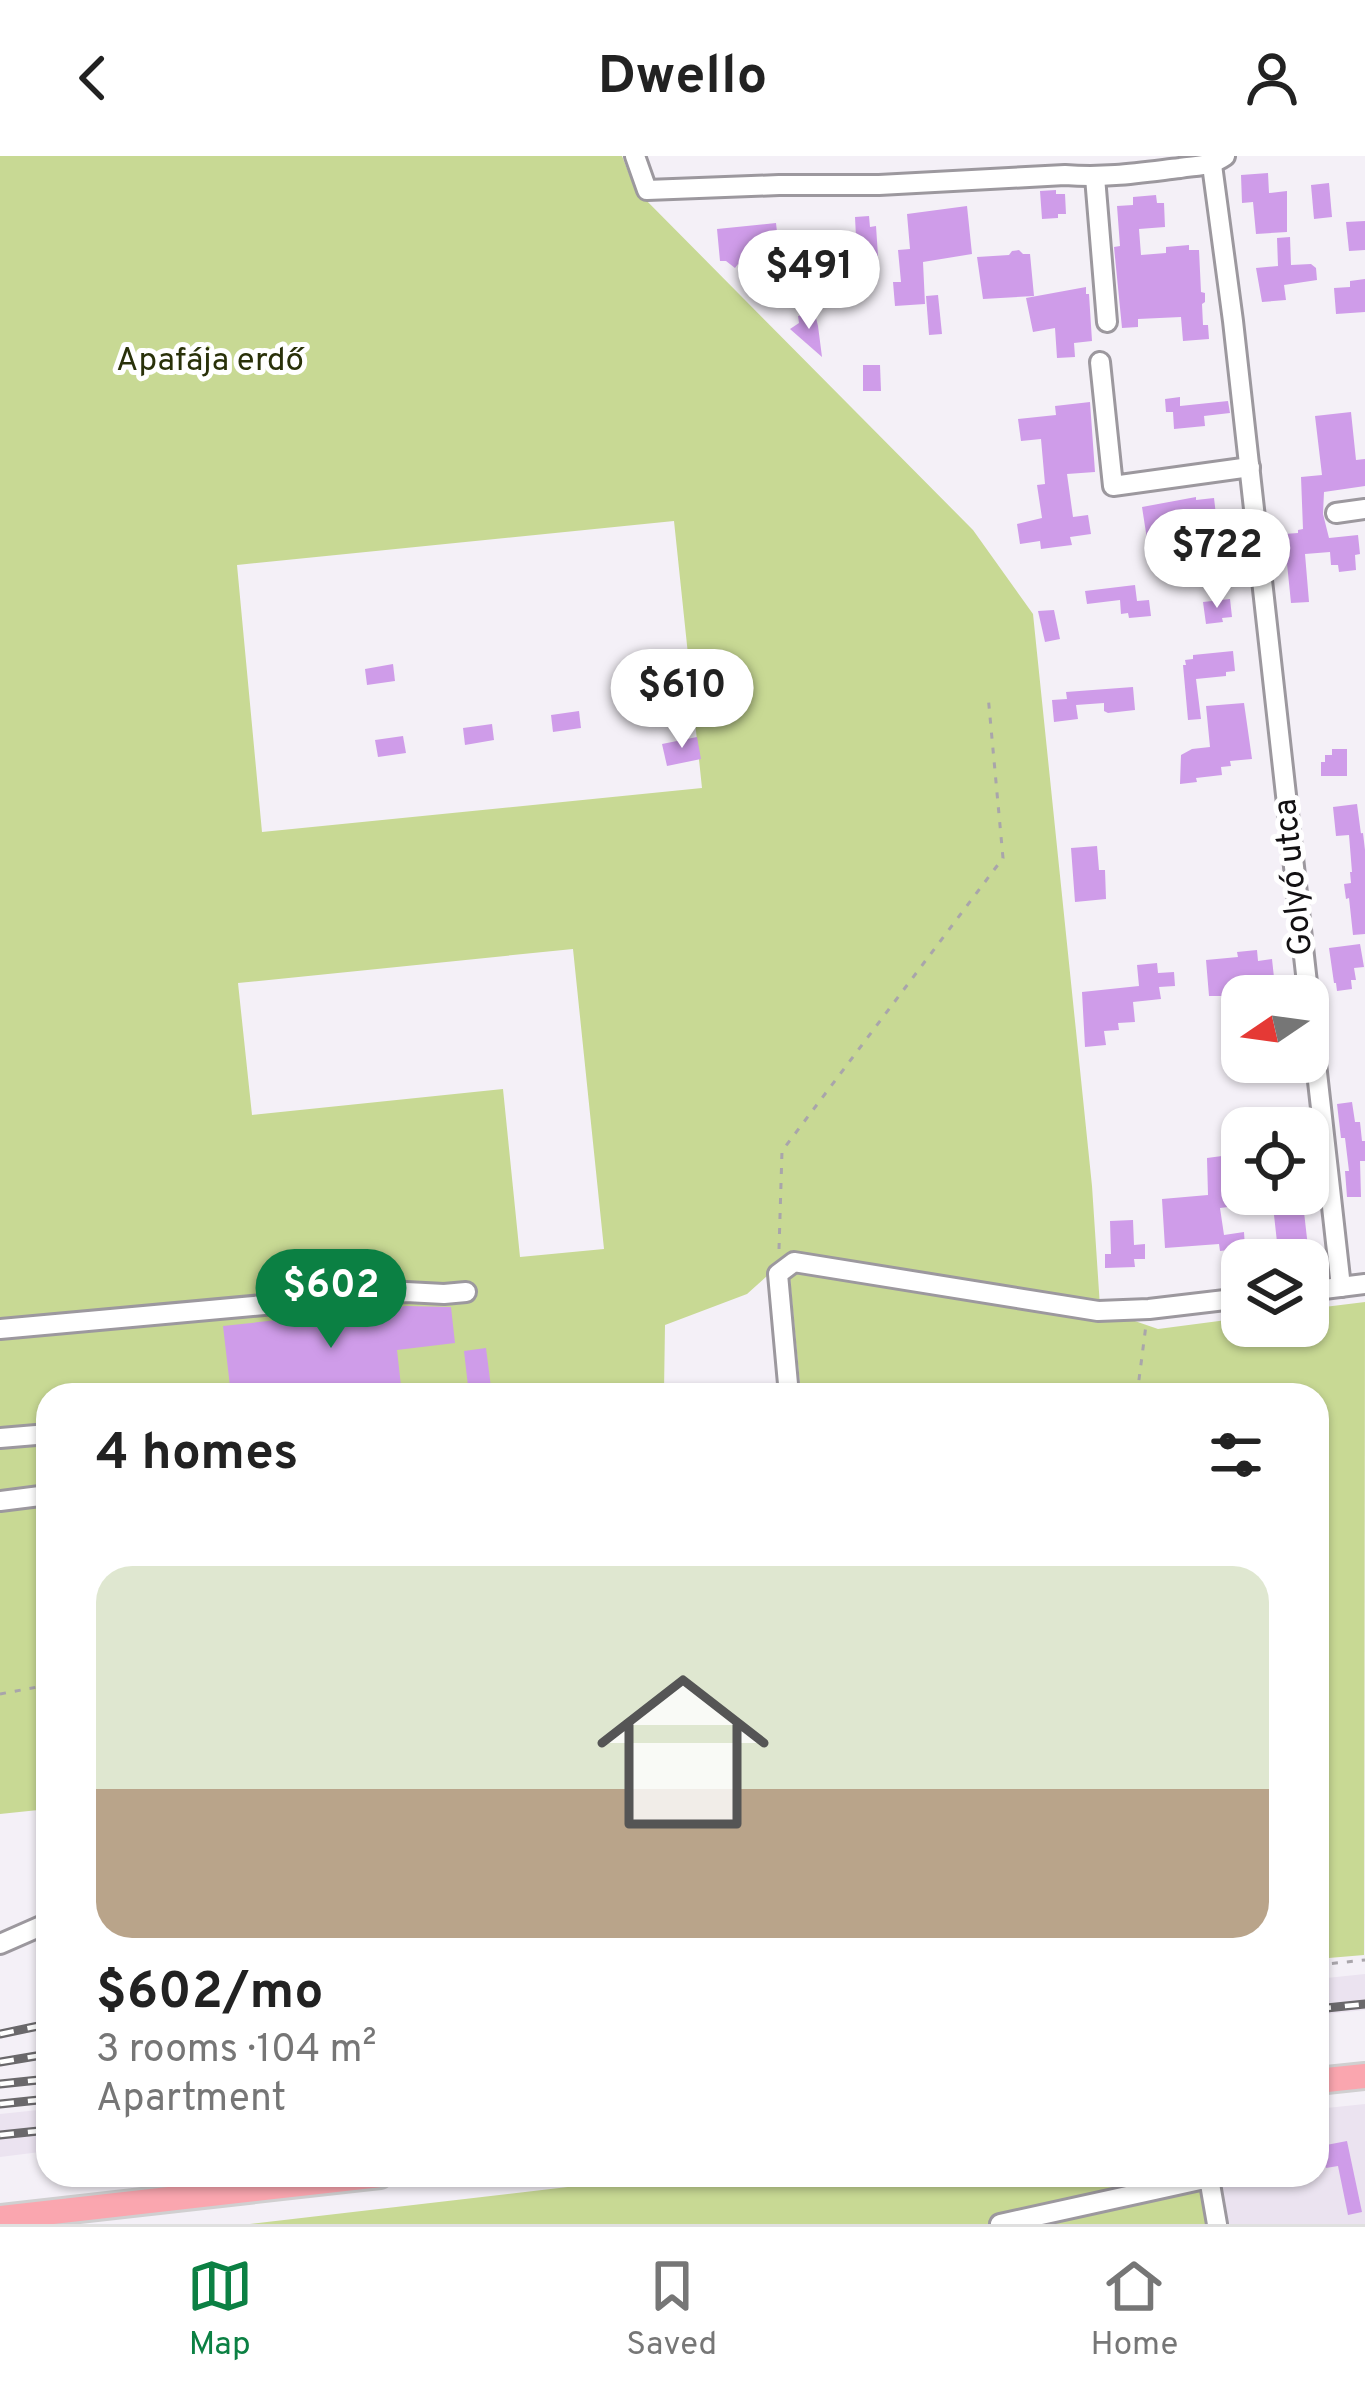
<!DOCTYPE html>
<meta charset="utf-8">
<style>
:root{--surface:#fff;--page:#f2f2f2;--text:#222;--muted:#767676;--line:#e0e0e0;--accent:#0b8043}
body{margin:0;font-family:Overpass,sans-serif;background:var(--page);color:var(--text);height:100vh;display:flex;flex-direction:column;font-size:45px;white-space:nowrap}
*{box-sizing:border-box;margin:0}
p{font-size:39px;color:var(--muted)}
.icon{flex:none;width:66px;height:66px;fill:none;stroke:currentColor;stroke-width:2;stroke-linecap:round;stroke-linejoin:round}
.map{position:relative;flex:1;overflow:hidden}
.sheet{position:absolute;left:36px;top:1227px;width:1293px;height:804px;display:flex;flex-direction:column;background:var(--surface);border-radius:36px;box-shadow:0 3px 9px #0004}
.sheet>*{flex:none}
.needle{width:78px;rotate:257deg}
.buttons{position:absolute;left:1221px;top:819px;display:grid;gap:24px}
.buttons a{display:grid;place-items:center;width:108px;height:108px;border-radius:24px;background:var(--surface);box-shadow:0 3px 9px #0004;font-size:60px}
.price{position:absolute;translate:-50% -102px;padding:0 27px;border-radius:42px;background:#fff;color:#222;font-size:39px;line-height:78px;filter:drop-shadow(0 3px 6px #0008)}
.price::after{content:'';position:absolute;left:50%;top:72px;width:36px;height:27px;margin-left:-18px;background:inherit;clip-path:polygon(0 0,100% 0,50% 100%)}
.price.selected{background:var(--accent);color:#fff}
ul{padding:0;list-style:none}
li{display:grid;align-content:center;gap:24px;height:636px;padding:0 60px}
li+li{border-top:3px solid var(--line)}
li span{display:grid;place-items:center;height:372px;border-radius:36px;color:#555}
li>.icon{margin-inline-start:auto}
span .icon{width:216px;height:216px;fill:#fffc;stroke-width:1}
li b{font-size:51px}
h2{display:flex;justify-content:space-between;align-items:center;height:144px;padding:0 60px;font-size:51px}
header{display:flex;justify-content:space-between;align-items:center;height:156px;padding:0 60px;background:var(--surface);font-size:54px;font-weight:700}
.tab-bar{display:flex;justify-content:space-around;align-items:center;height:168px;border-top:3px solid var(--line);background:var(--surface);font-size:33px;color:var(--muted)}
.tab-bar a{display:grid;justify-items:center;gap:6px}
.tab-bar .selected{color:var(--accent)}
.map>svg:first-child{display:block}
</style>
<header><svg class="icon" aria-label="back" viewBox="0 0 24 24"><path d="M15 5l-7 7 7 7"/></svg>Dwello<svg class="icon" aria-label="person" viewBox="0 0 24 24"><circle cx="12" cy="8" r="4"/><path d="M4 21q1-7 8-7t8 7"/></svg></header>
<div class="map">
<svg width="1365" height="2068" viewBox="0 0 1365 2068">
<rect width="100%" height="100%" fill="#f4f0f7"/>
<g fill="#ebe3f0">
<path d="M1365,1818V1854L1317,1859V1823Z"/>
<path d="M1365,1948V2068H1222L1214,2019H1317V1953Z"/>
<path d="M48,1953V1995L0,2001V1958Z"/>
</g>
<g fill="#c8d994" fill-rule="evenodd">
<path d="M0,0H622L635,33L973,374L1033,458L1092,1030L1101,1166L1129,1163L1158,1173L1242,1162V1170H1308V1153L1365,1146L1364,1799L1317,1803V1239H801L788,1101L747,1138L665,1169L664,1235L656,1239H48V1653L0,1658ZM674,365L702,632L262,676L237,409ZM573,793L604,1093L520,1101L503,933L252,959L238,827Z"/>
<path d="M670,2019H1214L1222,2068H250Z"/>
</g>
<g fill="#cf9ce9">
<path d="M1268,17L1269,37L1287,35V76L1256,78L1253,46L1242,47L1241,19Z"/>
<path d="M1329,27L1332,61L1314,63L1311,29Z"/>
<path d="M1056,34V38H1065L1066,58H1058V62L1042,63L1040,35Z"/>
<path d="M1156,39L1157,47H1164L1165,71L1139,73L1141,99L1166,97V91L1189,89V94H1199L1201,136L1205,137V146L1202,148L1203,169H1208L1209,183L1183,185L1181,161L1138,163V171L1122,172L1114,91L1120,90L1117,50L1133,49V41Z"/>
<path d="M967,50L972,98L923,106L925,148L895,150L893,126H901L898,94L910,93L907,58Z"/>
<path d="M869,60L870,71L876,70L878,100L857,101L855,61Z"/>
<path d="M1365,65V94L1349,95L1346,66Z"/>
<path d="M776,67L777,76L808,74L812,129L799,130L798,115L752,120L738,108L735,112L726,105H720L717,73Z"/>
<path d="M1290,81L1291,109L1311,108L1316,112L1317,124L1284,129L1286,144L1262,146L1256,112L1278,110L1277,82Z"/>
<path d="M1019,94L1023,98H1030L1034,140L983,143L977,101L1009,99L1012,95Z"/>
<path d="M1365,123V156L1336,158L1334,132L1350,131V125Z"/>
<path d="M1086,131V138H1089L1092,185L1074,187L1075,201L1057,202L1055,172L1033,176L1026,142Z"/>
<path d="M938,139L942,178L929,179L926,140Z"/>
<path d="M815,158L818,170L822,201L790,173L799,167L798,160Z"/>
<path d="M863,209H880L881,235H863Z"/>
<path d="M1180,241V250L1228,245L1230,257L1204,260L1205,270L1174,273L1173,256H1166L1165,243Z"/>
<path d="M1090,246L1095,316L1067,318L1073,361L1088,359L1091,378L1070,381L1072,389L1056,391L1041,393L1040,385L1020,388L1017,368L1042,362L1037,329L1045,328L1041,283L1021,285L1018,263L1056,259L1055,250Z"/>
<path d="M1351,256L1356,304L1365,303V330L1324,336L1323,358L1329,382L1358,379L1360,398L1355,399L1356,414L1339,416L1338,409H1331L1330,396L1305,398L1309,446L1291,447L1284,378L1298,377V374L1303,373L1301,321L1322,319L1315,260Z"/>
<path d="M1196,341V344L1214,342L1219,384L1224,383L1227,404L1169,412L1168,407L1151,409L1142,351Z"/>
<path d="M1135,429L1137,445L1149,444L1151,460L1129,462L1128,457L1121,458L1120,444L1087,448L1085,435Z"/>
<path d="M1230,443L1232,461L1222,462L1223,466L1206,468L1203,446Z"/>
<path d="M1054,454L1060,483L1045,486L1038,455Z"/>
<path d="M1233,495L1235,515L1226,516V520L1196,523L1201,563L1188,564L1183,509H1186L1185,504L1193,503V499Z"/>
<path d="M393,508L395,525L367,529L365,513Z"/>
<path d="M1133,531L1135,554L1108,557L1104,555V547L1076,549L1078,563L1054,566L1052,544L1067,543L1066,536Z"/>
<path d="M1244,547L1252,603L1230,605L1231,610L1221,611L1222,619L1196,622L1197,626L1180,628L1181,599L1192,593L1210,591L1206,550Z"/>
<path d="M579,555L581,572L553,576L551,559Z"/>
<path d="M492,568L494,584L465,589L463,572Z"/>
<path d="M403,580L406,597L378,601L375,584Z"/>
<path d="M697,581L701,603L667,610L662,588Z"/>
<path d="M1332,593H1347V620H1321V606H1325V599H1332Z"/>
<path d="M1357,648L1361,678H1356L1363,677L1365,694V778L1353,779L1349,742L1346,743L1344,728L1351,727L1350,716H1352L1349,679L1336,680L1333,651Z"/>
<path d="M1097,690L1099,714H1105L1106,743L1075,746L1071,692Z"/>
<path d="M1360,788L1364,811L1354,812L1356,824H1351L1352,833L1337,835L1336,827H1334L1329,792Z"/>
<path d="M1257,794L1258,805L1272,803L1276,840H1209L1206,804L1238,801L1237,796Z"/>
<path d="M1157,807L1158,817L1174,816L1175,830L1159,831L1161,843L1133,846L1135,866L1118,867L1119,874L1104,875L1106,889L1085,891L1082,836L1139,830L1137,809Z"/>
<path d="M1352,946L1355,966H1360L1362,985H1365V1005H1360L1361,1041H1347L1345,1015H1349L1345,982H1341L1337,948Z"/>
<path d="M1237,998L1244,1049L1220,1052L1224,1079L1244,1076L1245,1092L1220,1095L1219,1088L1165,1092L1162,1043L1208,1039L1207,1002Z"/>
<path d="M1304,1056L1309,1100L1299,1101V1104H1279L1274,1059Z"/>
<path d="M1133,1064L1134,1089L1145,1088V1103H1134L1135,1111L1105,1112V1098H1111L1110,1065Z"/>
<path d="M406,1150L451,1151L455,1187L397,1194L402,1239H231L223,1170Z"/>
<path d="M486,1192L492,1239H469L464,1195Z"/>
<path d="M1347,1985L1362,2056L1348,2059L1338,2010L1326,2012L1321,1990Z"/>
</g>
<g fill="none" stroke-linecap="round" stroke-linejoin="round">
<defs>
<g id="minor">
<path d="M635,0L647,34L779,29H879L1065,19C1108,22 1138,17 1180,12C1198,9 1209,11 1225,0"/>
<path d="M1212,9L1233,165L1341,1131"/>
<path d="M1095,21L1107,166"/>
<path d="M1100,206L1113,330L1250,311"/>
<path d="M1336,357L1365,353"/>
<path d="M1308,1135L1365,1128"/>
<path d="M0,1173L406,1136L444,1138L466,1136"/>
<path d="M789,1239L778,1118L794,1106L1098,1155L1149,1153L1242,1142"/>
<path d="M0,1282L48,1278"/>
<path d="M0,1345L48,1339"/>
<path d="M0,1788L48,1767"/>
<path d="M1000,2068L1209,2022L1217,2068"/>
</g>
<g id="major">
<path d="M1317,1925L1365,1920"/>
<path d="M0,2062L380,2019"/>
</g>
</defs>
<use href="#minor" stroke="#9c989e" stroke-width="24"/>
<use href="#major" stroke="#d0cfd0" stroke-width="30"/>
<g stroke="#a9a5ab" stroke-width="3" stroke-dasharray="6 9" stroke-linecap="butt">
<path d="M779,1093L782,995L1003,702L988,539"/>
<path d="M1137,1239L1146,1169"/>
<path d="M0,1538L48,1529"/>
<path d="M1317,1809L1365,1804"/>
</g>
<use href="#minor" stroke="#fff" stroke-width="18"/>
<use href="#major" stroke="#faa6af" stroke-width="24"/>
<defs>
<g id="rail">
<path d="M1317,1853L1365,1848"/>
<path d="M0,1878L48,1868"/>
<path d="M0,1906L48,1898"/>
<path d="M0,1928L48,1923"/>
<path d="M0,1948L48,1943"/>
<path d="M0,1979L48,1974"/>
</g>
</defs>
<use href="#rail" stroke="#6a686b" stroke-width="9"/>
<use href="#rail" stroke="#fff" stroke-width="4.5" stroke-dasharray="14" stroke-linecap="butt"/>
</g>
<g text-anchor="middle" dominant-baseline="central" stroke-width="10" stroke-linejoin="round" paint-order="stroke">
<g font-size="33" fill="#293109" stroke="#fff">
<text x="210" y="206">Apafája erdő</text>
</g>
<g font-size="33" fill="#121012" stroke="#fff">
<text transform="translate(1295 721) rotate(-96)">Golyó utca</text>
</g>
</g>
</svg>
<div class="buttons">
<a><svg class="needle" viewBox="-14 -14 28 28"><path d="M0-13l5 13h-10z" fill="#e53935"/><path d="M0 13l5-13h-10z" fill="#767676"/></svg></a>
<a><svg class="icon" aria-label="locate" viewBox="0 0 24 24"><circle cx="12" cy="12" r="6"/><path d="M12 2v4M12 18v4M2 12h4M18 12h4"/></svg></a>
<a><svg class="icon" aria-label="layers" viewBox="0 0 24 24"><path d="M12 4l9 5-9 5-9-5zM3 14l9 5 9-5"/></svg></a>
</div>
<b class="price" style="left:809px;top:176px">$491</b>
<b class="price" style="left:1217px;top:455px">$722</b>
<b class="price" style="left:682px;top:595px">$610</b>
<b class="price selected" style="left:331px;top:1195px">$602</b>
<section class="sheet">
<h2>4 homes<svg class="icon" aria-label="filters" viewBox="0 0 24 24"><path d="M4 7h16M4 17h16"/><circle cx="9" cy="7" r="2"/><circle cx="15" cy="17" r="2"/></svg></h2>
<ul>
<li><span style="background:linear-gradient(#dfe7d0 60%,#b9a48a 0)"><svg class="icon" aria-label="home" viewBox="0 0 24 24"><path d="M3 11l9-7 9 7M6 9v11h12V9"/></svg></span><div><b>$602/mo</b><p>3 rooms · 104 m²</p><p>Apartment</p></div></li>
</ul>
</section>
</div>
<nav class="tab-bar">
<a class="selected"><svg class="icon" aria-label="map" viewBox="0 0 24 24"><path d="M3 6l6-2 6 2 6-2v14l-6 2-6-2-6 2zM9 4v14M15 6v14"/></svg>Map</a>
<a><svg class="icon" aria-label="saved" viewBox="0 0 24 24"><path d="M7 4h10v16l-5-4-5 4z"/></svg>Saved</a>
<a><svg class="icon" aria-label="home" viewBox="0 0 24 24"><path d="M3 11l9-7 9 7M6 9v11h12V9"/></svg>Home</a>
</nav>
